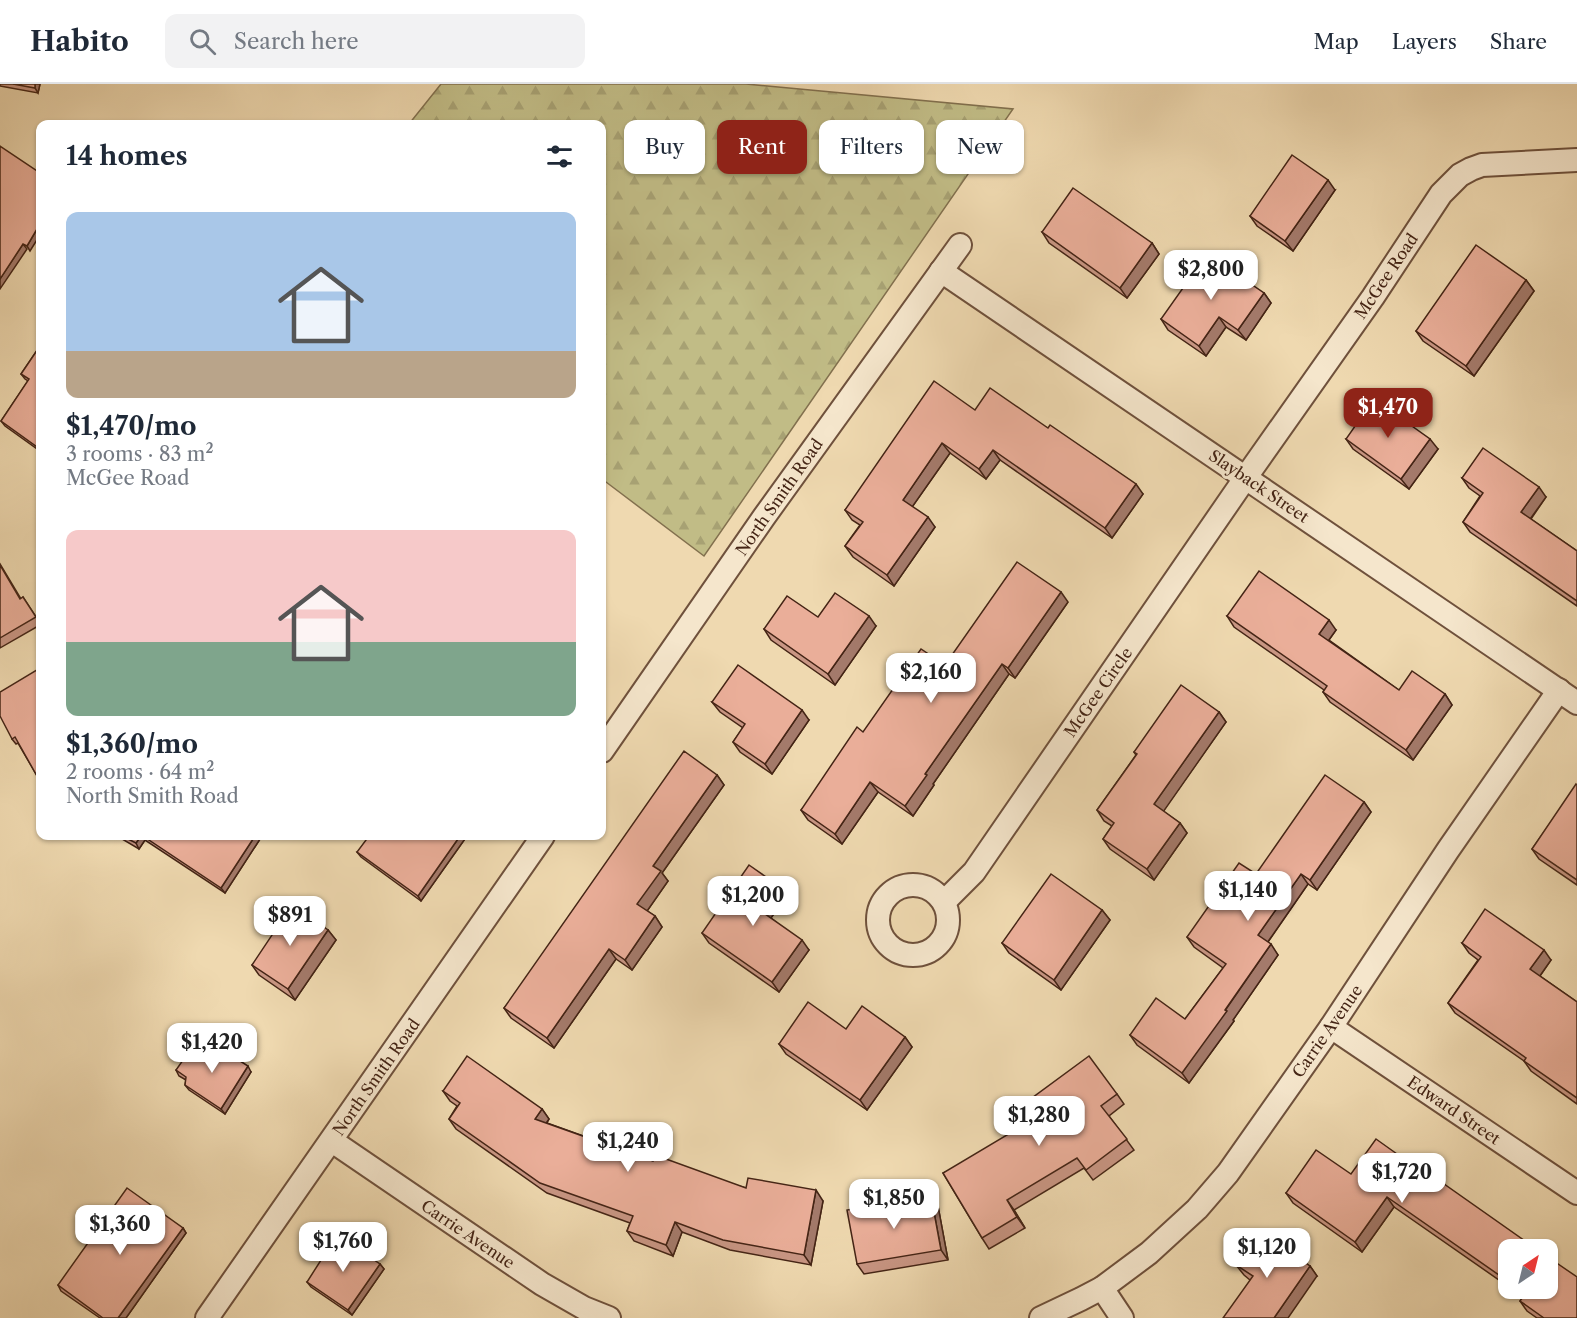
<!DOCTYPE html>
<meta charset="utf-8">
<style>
:root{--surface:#fff;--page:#f2f2f3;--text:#1f2937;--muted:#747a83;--line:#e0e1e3;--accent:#8f2418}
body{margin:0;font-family:"Libre Caslon Text",serif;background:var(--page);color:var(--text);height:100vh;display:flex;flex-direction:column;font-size:22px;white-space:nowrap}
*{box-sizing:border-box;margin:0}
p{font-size:20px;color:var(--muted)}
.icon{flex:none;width:33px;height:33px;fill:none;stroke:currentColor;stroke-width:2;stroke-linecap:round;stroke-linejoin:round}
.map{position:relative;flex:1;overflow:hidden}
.details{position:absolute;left:36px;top:36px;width:570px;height:720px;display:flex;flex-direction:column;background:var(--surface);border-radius:12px;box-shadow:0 2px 4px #0004}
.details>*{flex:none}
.guide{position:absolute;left:624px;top:36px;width:570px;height:54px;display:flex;gap:12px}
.needle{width:39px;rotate:35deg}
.tools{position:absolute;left:1498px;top:1155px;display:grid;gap:12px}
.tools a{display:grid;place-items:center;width:60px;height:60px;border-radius:12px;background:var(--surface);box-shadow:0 2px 4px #0004;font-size:30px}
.price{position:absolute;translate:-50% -51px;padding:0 14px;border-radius:12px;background:#fff;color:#222;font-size:20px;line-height:39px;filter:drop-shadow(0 2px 3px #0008)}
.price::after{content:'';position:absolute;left:50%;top:36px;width:18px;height:14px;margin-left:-9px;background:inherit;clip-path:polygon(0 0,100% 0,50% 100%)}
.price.current{background:var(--accent);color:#fff}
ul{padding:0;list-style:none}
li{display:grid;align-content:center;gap:12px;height:318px;padding:0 30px}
li span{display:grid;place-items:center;height:186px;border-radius:12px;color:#555}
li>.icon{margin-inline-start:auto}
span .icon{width:108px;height:108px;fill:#fffc;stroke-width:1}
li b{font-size:26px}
h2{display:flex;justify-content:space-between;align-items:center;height:72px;padding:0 30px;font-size:26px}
.tag{padding:0 21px;border-radius:12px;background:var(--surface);box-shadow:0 2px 4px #0004;font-size:21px;line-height:54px}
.tag.current{background:var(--accent);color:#fff}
header{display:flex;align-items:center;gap:36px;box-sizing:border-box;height:84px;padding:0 30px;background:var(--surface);border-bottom:2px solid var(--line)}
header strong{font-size:28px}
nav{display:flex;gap:33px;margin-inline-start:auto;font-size:21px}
.search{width:420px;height:54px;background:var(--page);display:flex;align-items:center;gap:15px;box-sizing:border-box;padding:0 21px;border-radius:12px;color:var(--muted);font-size:22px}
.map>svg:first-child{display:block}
</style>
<header>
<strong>Habito</strong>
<div class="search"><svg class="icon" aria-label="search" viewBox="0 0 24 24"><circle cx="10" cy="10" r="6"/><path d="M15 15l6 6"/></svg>Search here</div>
<nav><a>Map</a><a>Layers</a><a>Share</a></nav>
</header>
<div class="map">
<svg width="1577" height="1234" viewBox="0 0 1577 1234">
<defs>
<pattern id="forest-firs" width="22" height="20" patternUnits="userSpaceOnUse" patternTransform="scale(1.5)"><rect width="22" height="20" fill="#c1bc86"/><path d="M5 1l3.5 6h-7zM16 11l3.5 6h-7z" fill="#a7a173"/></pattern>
</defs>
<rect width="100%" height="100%" fill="#efd9b0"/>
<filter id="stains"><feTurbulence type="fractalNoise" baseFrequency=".00333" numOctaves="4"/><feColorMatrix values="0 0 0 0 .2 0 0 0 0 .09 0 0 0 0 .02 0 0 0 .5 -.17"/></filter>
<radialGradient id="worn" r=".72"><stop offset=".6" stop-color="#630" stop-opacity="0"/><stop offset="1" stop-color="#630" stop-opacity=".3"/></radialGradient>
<path fill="url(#forest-firs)" stroke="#82704e" stroke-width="1.5" d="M441,0H746L1013,25L704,472L602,395V40H409Z"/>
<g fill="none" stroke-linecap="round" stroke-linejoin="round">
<defs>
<g id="street">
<path d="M941,187L1577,619"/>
<path d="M602,667L764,433L960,161"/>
<circle cx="913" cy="836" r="35"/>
<path d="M944,818L974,788L1246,393L1373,213L1441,110L1460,91L1471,85L1482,81L1577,76"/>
<path d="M1331,943L1577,1109"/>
<path d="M332,1057L542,1200L584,1224L609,1234"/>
<path d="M1102,1204L1122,1234"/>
<path d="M207,1234L543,752"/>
<path d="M1041,1234L1081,1215L1102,1204L1149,1169L1197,1125L1228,1089L1331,943L1448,766L1559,606"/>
</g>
</defs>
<use href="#street" stroke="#6f513c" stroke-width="26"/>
<use href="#street" stroke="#f5e6cc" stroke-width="22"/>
</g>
<g fill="#c99684" stroke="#442415" stroke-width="1.5">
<path d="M0,0H40L38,9L0,2Z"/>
<path d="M1335,106L1293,167L1257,142L1250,132Z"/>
<path d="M1042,148L1152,159L1159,170L1127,214L1049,159Z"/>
<path d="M1526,196L1534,207L1474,292L1423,257L1416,247Z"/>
<path d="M1264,209L1271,219L1246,256L1226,243L1206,272L1168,246L1161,235Z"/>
<path d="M40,262V367L5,342L1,337L28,297L25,295L21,290Z"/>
<path d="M975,326L1048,344L1143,410L1112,454L1000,376L986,395L950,369L912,423L935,443L894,502L853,473L845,462L860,441L852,436L845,426Z"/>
<path d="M1346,355L1438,365L1409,405L1353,365Z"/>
<path d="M1462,394L1546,413L1531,435L1577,467V522L1470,448L1463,438L1480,412L1469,404Z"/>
<path d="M0,480L21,515L23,513L40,539V541L0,564Z"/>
<path d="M1068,518L1015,594L1009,590L933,700L934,701L913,732L878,708L842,760L808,736L801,726L945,581Z"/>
<path d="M1227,532L1336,546L1329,556L1399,606L1445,610L1452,621L1413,676L1330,618L1323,608L1324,606L1234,543Z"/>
<path d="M818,533L876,542L835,601L771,556L764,545Z"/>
<path d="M40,584V697L18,659L16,660L12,655Z"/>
<path d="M712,618L809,636L772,690L740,668L733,658L743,644L720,628Z"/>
<path d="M1219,628L1226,638L1163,727L1180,739L1187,749L1154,796L1110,765L1103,755L1112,742L1104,737L1097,726L1136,671L1134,668Z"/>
<path d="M717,691L724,701L662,789L668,797L647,827L655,832L662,843L632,886L616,875L554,964L511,934L504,924Z"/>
<path d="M1577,701V801L1539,775L1532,765Z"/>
<path d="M1364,718L1371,728L1317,806L1308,800L1268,858L1278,871L1233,936L1234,937L1189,999L1137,961L1130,951L1185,935L1223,884L1194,863L1187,853L1256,790Z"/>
<path d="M117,752H262L225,809L145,756L139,765Z"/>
<path d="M467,752L421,817L361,773L357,768Z"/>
<path d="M779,802L786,813L771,834L809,866L779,908L709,859L702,849Z"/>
<path d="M1102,826L1110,836L1061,906L1009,869L1002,859Z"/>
<path d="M328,846L336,856L295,916L259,891L252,881Z"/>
<path d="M1462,859L1551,876L1540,892L1577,918V1020L1531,987L1524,977L1455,929L1448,919L1478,876L1469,869Z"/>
<path d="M905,953L912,963L867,1026L786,970L779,960Z"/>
<path d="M201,974L251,988L225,1030L189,1006L185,1001L186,996L179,992L176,986Z"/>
<path d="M443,1007L542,1025L549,1035L547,1039L653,1077L746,1104L823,1117L811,1181L730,1166L682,1148L673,1172L634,1157L627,1147L630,1139L547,1109L456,1045L449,1035L457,1022L450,1017Z"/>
<path d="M1117,1010L1124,1020L1109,1032L1134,1066L1093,1096L1084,1084L1014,1126L1025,1144L989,1165L982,1154L943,1089Z"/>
<path d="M1351,1090L1509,1166V1203L1394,1123L1362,1168L1293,1119L1286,1109Z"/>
<path d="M931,1112L938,1122L948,1176L864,1190L857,1180Z"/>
<path d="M183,1144L186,1149L126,1234H100L61,1207L58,1201Z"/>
<path d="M380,1180L384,1185L352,1231L311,1203L307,1198Z"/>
<path d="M1236,1181L1310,1182L1317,1192L1250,1196L1244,1191Z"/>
<path d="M1511,1204H1548L1577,1234H1537L1527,1227L1520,1217L1523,1213Z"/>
</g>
<g fill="#a47a6b" stroke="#442415" stroke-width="1.5">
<path d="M35,0H40L38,9L35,4Z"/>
<path d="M1328,96L1335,106L1293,167L1285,157Z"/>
<path d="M40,140V151L30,167L27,162Z"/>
<path d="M1152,159L1159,170L1127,214L1120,204Z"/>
<path d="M23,160L27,165L0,205V195Z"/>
<path d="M1526,196L1534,207L1474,292L1466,282Z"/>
<path d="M1264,209L1271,219L1246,256L1238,246Z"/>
<path d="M1219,233L1226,243L1206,272L1199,262Z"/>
<path d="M1430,355L1438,365L1409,405L1401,395Z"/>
<path d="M942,359L950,369L910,426L903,416Z"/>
<path d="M993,366L1000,376L986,395L979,385Z"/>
<path d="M1136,400L1143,410L1112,454L1105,444Z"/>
<path d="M1539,403L1546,413L1528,438L1521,428Z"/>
<path d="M928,433L935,443L894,502L887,491Z"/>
<path d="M1061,508L1068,518L1015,594L1008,584Z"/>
<path d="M869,532L876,542L835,601L828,590Z"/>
<path d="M1329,536L1336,546L1326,560L1319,550Z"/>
<path d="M1002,580L1009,590L933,700L934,701L913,732L905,722L925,690Z"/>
<path d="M1445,610L1452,621L1413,676L1406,666Z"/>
<path d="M802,626L809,636L772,690L765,680Z"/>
<path d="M1219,628L1226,638L1161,731L1154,720Z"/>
<path d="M717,691L724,701L662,789L668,797L645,830L637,820L653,782Z"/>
<path d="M870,698L878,708L842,760L835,750Z"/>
<path d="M1364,718L1371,728L1317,806L1310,796Z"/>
<path d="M1180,739L1187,749L1154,796L1147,785Z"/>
<path d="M141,752H142L145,756L139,765L136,759Z"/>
<path d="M255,752H262L225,809L221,804Z"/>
<path d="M460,752H467L421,817L418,812Z"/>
<path d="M1301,790L1308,800L1265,862L1258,851Z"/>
<path d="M779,802L786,813L768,838L761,827Z"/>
<path d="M1102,826L1110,836L1061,906L1054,896Z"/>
<path d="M655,832L662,843L632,886L625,876Z"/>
<path d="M328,846L336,856L295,916L288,905Z"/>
<path d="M802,856L809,866L779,908L772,898Z"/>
<path d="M1271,860L1278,871L1233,936L1234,937L1189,999L1182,989Z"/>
<path d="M609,865L616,875L554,964L547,954Z"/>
<path d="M1544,866L1551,876L1537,896L1530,885Z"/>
<path d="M905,953L912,963L867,1026L860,1016Z"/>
<path d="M248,982L251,988L225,1030L221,1025Z"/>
<path d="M542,1025L549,1035L542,1045L535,1035Z"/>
<path d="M816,1106L823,1117L811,1181L804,1171Z"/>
<path d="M931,1112L938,1122L948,1176L941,1166Z"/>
<path d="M1387,1113L1394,1123L1362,1168L1355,1158Z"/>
<path d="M1007,1116L1014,1126L1025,1144L1017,1133Z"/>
<path d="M675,1138L682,1148L673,1172L666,1161Z"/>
<path d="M183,1144L186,1149L126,1234H118Z"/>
<path d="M380,1180L384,1185L352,1231L348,1226Z"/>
<path d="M1310,1182L1317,1192L1288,1234H1274Z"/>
</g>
<g fill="#eaae99" stroke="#442415" stroke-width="1.5">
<path d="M13,0H35V4Z"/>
<path d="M0,62L40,89V140L27,162L23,160L0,195Z"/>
<path d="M1292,71L1328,96L1285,157L1250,132Z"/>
<path d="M1073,104L1152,159L1120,204L1042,148Z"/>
<path d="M1476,161L1526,196L1466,282L1416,247Z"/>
<path d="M1207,170L1264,209L1238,246L1219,233L1199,262L1161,235Z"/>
<path d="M40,262V365L1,337L29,295L21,290Z"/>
<path d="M934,297L975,326L990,304L1048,344L1050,341L1136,400L1105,444L993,366L979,385L942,359L903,416L928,433L887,491L845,462L863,438L845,426Z"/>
<path d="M1374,315L1430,355L1401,395L1346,355Z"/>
<path d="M1483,364L1539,403L1521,428L1577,467V517L1463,438L1483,409L1462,394Z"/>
<path d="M1017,478L1061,508L1008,584L1002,580L925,690L927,691L905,722L870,698L835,750L801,726L857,643L863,648L921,565L945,581Z"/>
<path d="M0,481L20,515L23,513L36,533L0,554Z"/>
<path d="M1259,487L1329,536L1319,550L1399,606L1412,587L1445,610L1406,666L1323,608L1327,602L1227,532Z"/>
<path d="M835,509L869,532L828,590L764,545L787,512L818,533Z"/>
<path d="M738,581L802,626L765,680L733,658L745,640L712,618Z"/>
<path d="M40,584V690L37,692L15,653L12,655L0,632V608Z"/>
<path d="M1181,601L1219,628L1154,720L1180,739L1147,785L1103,755L1114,739L1097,726L1137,670L1134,668Z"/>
<path d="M684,667L717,691L653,782L661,787L637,820L655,832L625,876L609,865L547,954L504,924Z"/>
<path d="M1325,691L1364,718L1310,796L1301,790L1258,851L1271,860L1225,926L1227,927L1182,989L1130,951L1156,914L1185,935L1226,880L1187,853L1239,779L1256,790Z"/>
<path d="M1576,700L1577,701V796L1532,765Z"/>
<path d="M122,752H141L136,759Z"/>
<path d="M143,752H255L221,804Z"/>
<path d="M369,752H460L418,812L357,768Z"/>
<path d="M749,781L779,802L761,827L802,856L772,898L702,849Z"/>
<path d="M1051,790L1102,826L1054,896L1002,859Z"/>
<path d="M292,821L328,846L288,905L252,881Z"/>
<path d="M1485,825L1544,866L1530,885L1577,918V1014L1524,977L1526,974L1448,919L1481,873L1462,859Z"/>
<path d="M808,918L846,945L862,922L905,953L860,1016L779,960Z"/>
<path d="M212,959L248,982L221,1025L185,1001L186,993L176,986L190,966L201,974Z"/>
<path d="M467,972L542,1025L535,1035L653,1077L655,1071L746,1104L748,1094L816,1106L804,1171L723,1156L675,1138L666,1161L627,1147L633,1132L540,1099L449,1035L460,1019L443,1007Z"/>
<path d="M1089,972L1117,1010L1101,1022L1127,1055L1086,1086L1077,1074L1007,1116L1017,1133L982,1154L943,1089L1044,1029L1032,1014Z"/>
<path d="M1376,1055L1442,1102L1444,1100L1538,1166H1509V1198L1387,1113L1355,1158L1286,1109L1316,1066L1351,1090Z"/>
<path d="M127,1104L183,1144L118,1234H103L58,1201Z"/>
<path d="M931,1112L941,1166L857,1180L847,1126Z"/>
<path d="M1260,1147L1310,1182L1274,1234H1223L1253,1192L1236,1181Z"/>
<path d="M337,1151L380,1180L348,1226L307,1198Z"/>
<path d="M1548,1173L1577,1193V1234H1544L1520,1217L1525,1210L1518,1204H1548Z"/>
</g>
<g text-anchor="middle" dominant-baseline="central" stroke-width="6" stroke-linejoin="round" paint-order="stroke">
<g font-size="16" fill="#442415" stroke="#f5e6cc">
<text transform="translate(1386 192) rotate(-56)">McGee Road</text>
<text transform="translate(1259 402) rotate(34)">Slayback Street</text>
<text transform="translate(779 413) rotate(-55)">North Smith Road</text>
<text transform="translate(1098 608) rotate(-55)">McGee Circle</text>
<text transform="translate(1327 947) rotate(-55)">Carrie Avenue</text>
<text transform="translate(376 993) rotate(-55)">North Smith Road</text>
<text transform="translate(1454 1026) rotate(34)">Edward Street</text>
<text transform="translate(468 1150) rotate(34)">Carrie Avenue</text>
</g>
</g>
<rect width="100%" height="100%" filter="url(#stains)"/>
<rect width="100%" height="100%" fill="url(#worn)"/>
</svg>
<div class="tools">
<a><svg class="needle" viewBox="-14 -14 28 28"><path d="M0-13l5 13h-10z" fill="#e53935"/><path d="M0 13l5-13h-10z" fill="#747a83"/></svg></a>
</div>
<b class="price" style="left:1211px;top:217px">$2,800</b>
<b class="price current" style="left:1388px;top:355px">$1,470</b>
<b class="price" style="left:931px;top:620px">$2,160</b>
<b class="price" style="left:1248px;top:838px">$1,140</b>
<b class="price" style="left:753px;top:843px">$1,200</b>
<b class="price" style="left:290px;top:863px">$891</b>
<b class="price" style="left:212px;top:990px">$1,420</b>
<b class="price" style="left:1039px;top:1063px">$1,280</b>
<b class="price" style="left:628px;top:1089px">$1,240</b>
<b class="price" style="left:1402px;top:1120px">$1,720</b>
<b class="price" style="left:894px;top:1146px">$1,850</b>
<b class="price" style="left:120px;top:1172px">$1,360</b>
<b class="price" style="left:343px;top:1189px">$1,760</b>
<b class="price" style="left:1267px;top:1195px">$1,120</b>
<div class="guide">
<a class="tag">Buy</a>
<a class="tag current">Rent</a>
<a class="tag">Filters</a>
<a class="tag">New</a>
</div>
<section class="details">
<h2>14 homes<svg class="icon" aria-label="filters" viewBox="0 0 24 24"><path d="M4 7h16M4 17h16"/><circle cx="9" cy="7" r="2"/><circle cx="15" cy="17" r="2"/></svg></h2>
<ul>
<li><span style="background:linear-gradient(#a9c7e8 75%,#b9a48a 0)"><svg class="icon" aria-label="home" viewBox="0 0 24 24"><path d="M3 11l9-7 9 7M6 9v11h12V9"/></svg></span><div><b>$1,470/mo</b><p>3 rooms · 83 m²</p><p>McGee Road</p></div></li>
<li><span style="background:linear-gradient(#f6c9c9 60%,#7fa58c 0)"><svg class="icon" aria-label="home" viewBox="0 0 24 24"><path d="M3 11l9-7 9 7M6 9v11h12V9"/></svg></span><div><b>$1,360/mo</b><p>2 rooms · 64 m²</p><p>North Smith Road</p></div></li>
</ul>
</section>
</div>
